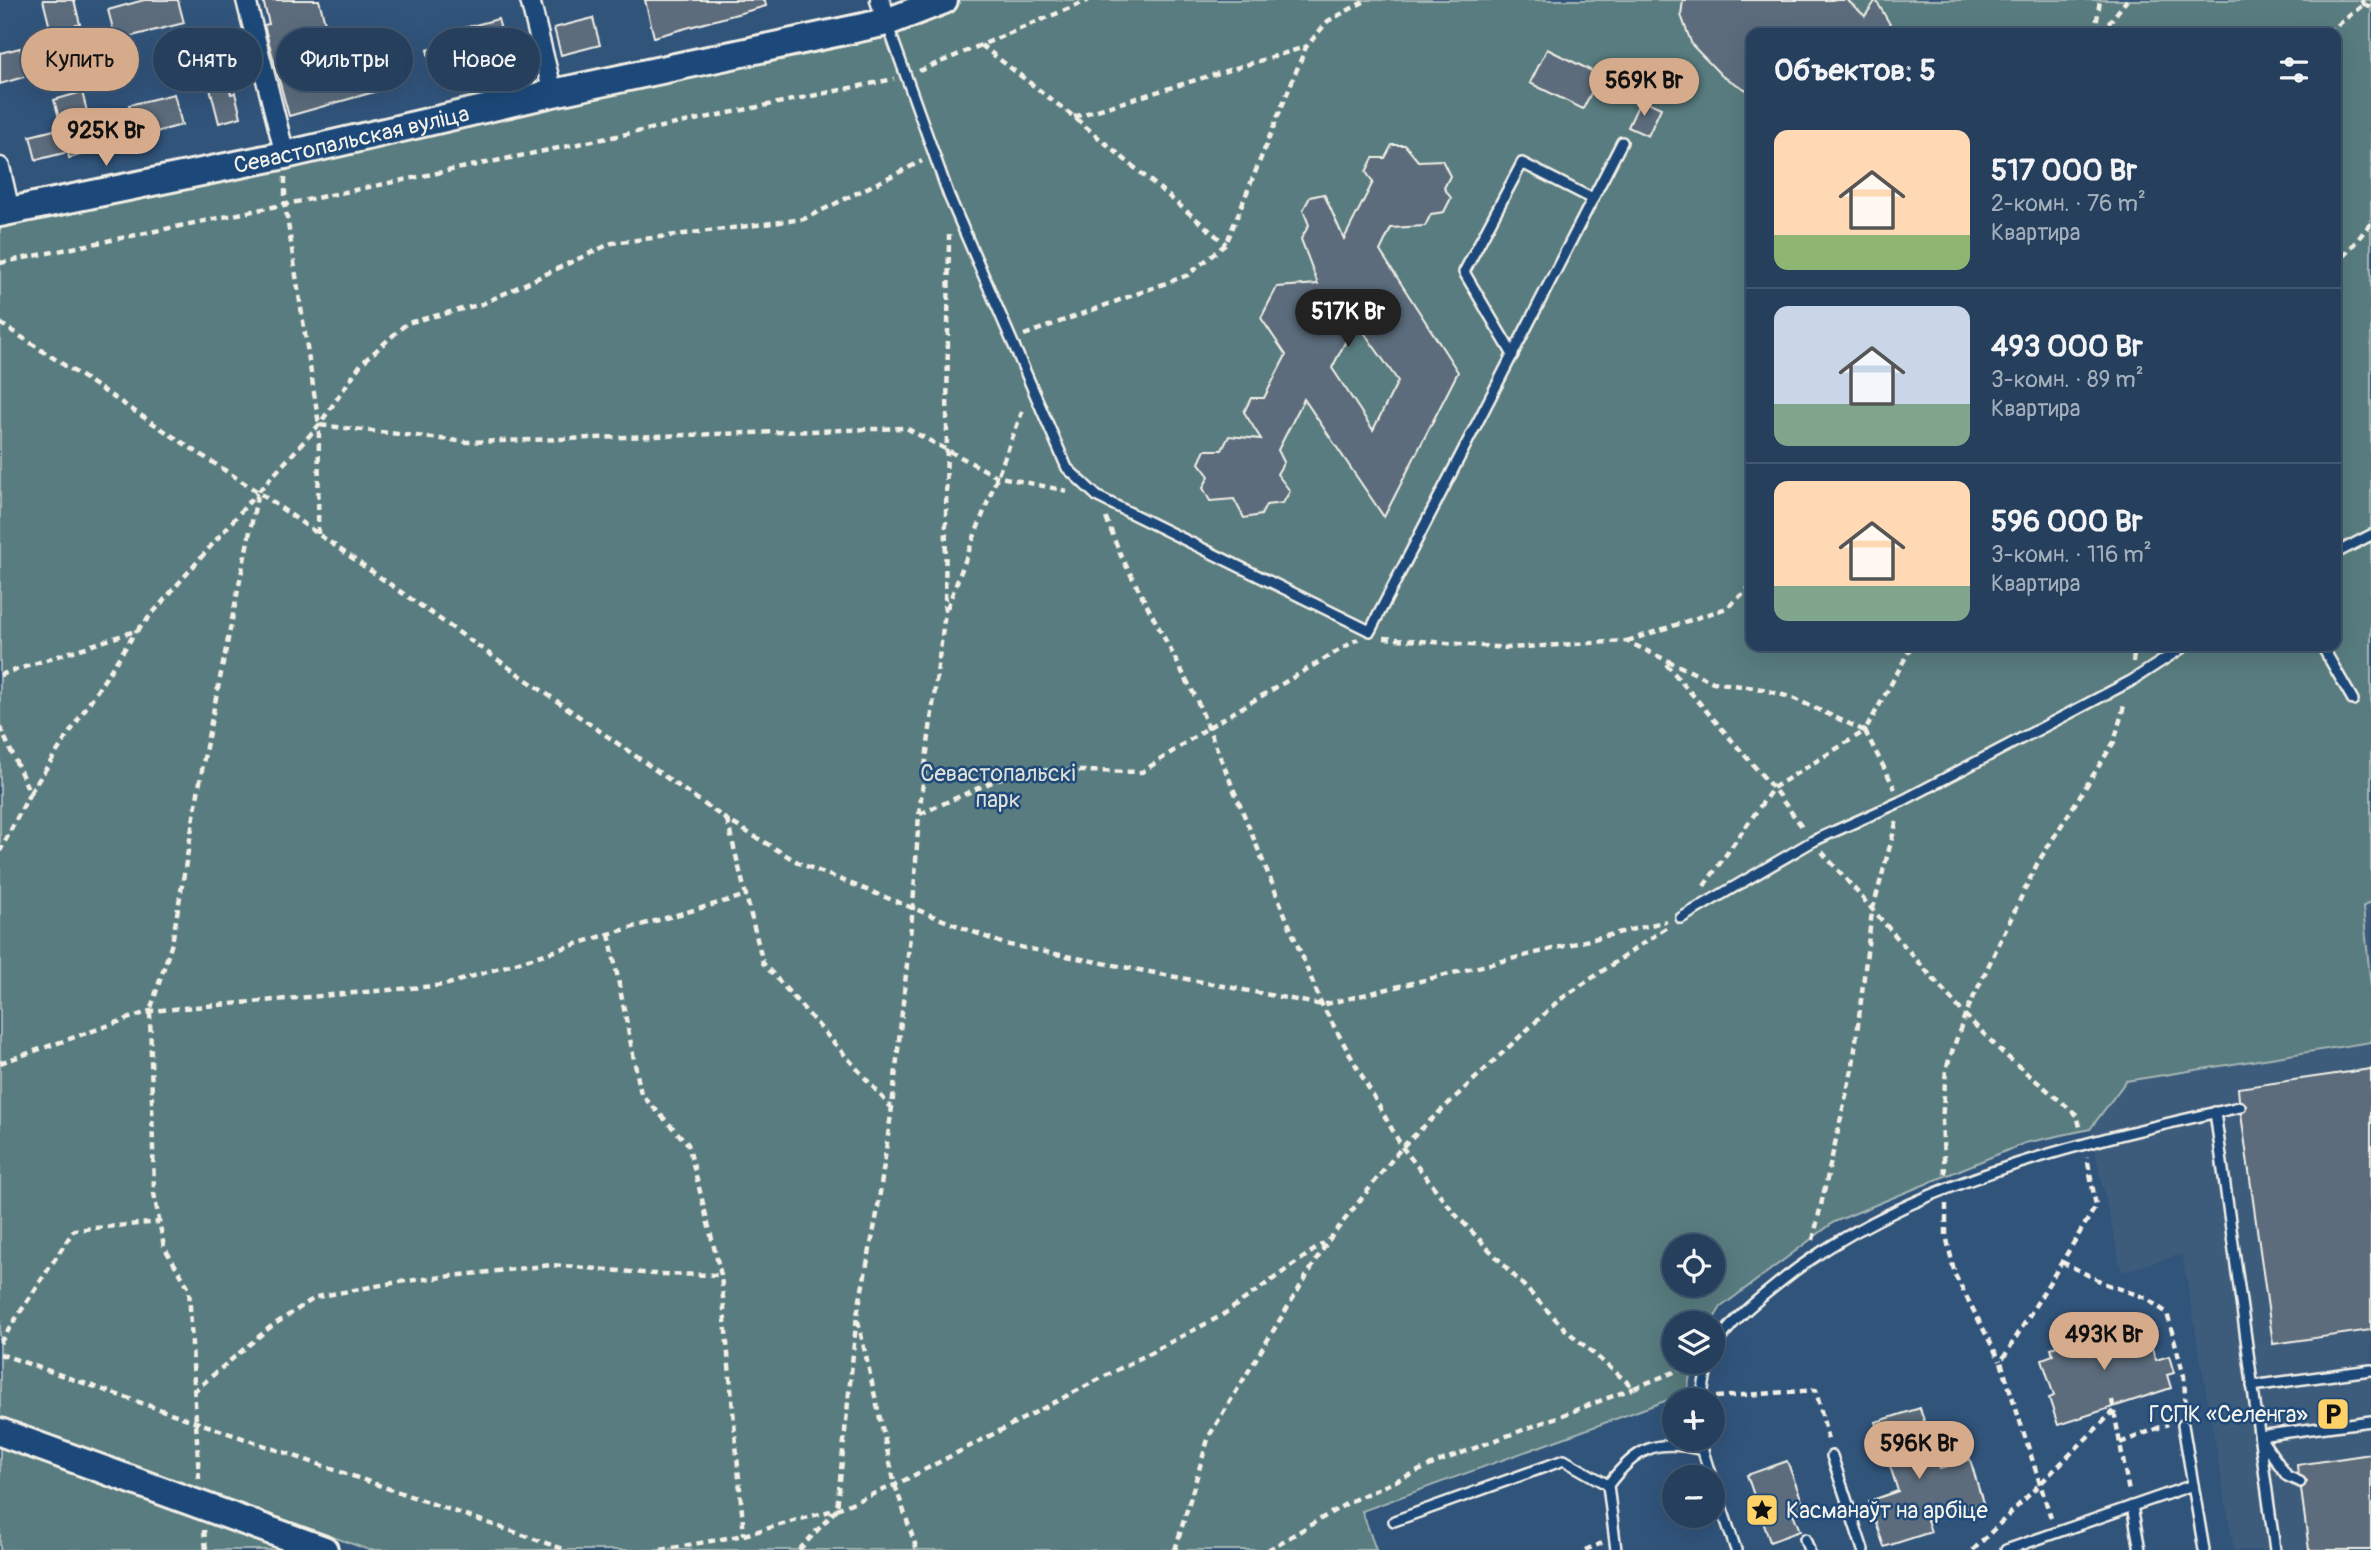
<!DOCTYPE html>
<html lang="ru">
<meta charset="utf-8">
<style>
:root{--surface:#253f5c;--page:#314a65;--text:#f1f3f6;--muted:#a3afbb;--line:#425872;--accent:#d6ab8b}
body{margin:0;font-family:Pangolin,sans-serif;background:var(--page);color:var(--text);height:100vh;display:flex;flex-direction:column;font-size:26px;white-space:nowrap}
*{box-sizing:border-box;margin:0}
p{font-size:23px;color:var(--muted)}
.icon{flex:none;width:38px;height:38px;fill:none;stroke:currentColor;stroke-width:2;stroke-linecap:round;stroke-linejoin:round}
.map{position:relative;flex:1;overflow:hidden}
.panel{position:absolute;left:1746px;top:28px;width:595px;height:623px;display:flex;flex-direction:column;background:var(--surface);border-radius:14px;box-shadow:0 7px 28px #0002,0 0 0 2px var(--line)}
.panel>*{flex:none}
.top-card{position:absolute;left:21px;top:28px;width:665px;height:63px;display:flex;gap:14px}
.buttons{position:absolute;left:1662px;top:1234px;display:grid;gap:14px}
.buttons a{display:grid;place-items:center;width:63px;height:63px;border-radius:50%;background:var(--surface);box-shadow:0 7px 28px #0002,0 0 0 2px var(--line);font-size:35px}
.price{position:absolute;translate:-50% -60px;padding:0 16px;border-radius:24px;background:var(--accent);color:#111;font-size:23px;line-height:46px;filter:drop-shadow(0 2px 4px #0008)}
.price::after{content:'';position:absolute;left:50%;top:42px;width:21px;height:16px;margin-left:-10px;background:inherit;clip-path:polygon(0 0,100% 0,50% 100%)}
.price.selected{background:#222;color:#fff}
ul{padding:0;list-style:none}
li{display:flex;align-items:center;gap:21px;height:175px;padding:0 28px}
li+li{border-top:2px solid var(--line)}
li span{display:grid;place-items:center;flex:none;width:196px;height:140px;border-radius:14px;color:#555}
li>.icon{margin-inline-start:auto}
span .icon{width:84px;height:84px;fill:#fffc;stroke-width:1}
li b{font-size:30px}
h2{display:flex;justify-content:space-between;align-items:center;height:84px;padding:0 28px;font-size:30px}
.tag{padding:0 24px;border-radius:32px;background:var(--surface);box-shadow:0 7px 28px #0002,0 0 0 2px var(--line);font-size:24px;line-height:63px}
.tag.selected{background:var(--accent);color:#111}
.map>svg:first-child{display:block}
</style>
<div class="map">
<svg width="2371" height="1550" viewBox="0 0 2371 1550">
<rect width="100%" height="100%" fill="#31547b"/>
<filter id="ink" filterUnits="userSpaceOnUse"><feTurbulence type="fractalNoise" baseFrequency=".0143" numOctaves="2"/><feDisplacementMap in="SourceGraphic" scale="14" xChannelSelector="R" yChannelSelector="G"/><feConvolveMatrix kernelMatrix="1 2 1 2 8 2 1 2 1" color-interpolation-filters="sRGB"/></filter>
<g filter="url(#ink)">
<g fill="#3e5b7b">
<path d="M2371,901V989L2363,907Z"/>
<path d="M2371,1042V1550H2234L2182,1254L2122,1272L2090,1129L2126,1081Z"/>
</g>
<g fill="#597b7f" stroke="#a6b6b4" stroke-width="2" fill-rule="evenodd">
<path d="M960,0H2371V901L2363,907L2371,989V1042L2126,1081L2090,1129L2025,1143L1834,1222L1721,1307L1711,1323H1675V1362H1692L1687,1393L1362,1511L1376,1550H369L0,1417V225L887,29ZM1752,33H2336V646H1752ZM1675,1246H1713V1284H1675Z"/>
<path d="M0,1446L285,1550H0Z"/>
</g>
<g fill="#5c6c7c" stroke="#f4f1e8" stroke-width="2" fill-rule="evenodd">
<path d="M43,0H74L80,24L51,32Z"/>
<path d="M144,0H178L184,23L116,40L108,10Z"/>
<path d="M263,0H319L337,68L373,59L381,90L289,116L264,25L269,24Z"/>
<path d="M645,0H765L766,6L654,37Z"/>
<path d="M1683,0H1847L1865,16L1876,0L1895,33H1752V93L1722,76L1692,45L1681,15Z"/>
<path d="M593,18L600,45L561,55L554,28Z"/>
<path d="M498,19L508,56L435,78L427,50L463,41L460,29Z"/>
<path d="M218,45L231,94L235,93L241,117L219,123L209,84L190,89L181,55Z"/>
<path d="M20,48L27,76L0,84V53Z"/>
<path d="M1547,49L1600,75L1583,109L1530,83Z"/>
<path d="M82,92L97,150L69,158L68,152L36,160L30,136L62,128L54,100Z"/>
<path d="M174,94L182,125L137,137L129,105Z"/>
<path d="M1641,99L1661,108L1648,136L1628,127Z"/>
<path d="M1392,145H1405L1418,161L1442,160L1450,176L1444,188L1451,198L1444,212L1431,214L1425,226L1391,228L1380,251L1458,372L1384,517L1304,399L1278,450L1284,462L1277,474L1290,491L1283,503L1266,505L1261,515L1244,518L1234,499L1210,501L1203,488L1209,476L1199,463L1205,450H1222L1229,436L1261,439L1244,412L1251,398H1264L1286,355L1261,318L1277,287L1318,284L1301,239L1309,225L1303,210L1310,197L1324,194L1344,239L1373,182L1366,172L1373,158H1385ZM1356,321L1398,381L1373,430L1332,368Z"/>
<path d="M2371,1069V1330L2273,1344L2241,1114L2247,1106L2239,1100L2238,1088Z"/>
<path d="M2133,1321L2134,1326L2143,1323L2156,1360L2169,1356L2174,1373L2167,1375L2171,1388L2058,1425L2049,1398L2054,1396L2042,1359L2053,1355L2051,1348Z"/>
<path d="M1920,1408L1940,1469L1970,1459L1983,1503L1927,1520L1931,1532L1884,1547L1869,1501L1898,1491L1876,1422Z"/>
<path d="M2371,1454V1550H2309L2301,1489L2307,1481L2298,1474L2297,1465Z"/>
<path d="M1787,1461L1805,1509L1793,1513L1800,1531L1770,1542L1747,1475Z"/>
</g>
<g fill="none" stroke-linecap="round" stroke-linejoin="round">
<defs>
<g id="lane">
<path d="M888,26L949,196L1067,468L1098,497L1370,631L1622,142"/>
<path d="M1513,355L1464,272L1522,163L1593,199"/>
<path d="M2336,553L2371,535"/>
<path d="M2322,646L2353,700"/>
<path d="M1681,918L1813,841L1902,801L2131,681L2185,646"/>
<path d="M2215,1112L2275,1550"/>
<path d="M1713,1350C1729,1323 1751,1305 1775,1286C1901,1182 2084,1142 2240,1107"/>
<path d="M2252,1386L2371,1370"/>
<path d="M1701,1400L1708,1362"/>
<path d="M2183,1425L2204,1550"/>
<path d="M1699,1438L1711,1477"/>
<path d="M1832,1456L1863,1550"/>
<path d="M1713,1482L1736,1550"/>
<path d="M2300,1482L2287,1476L2259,1436L2371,1421"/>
<path d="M2132,1506L2140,1550"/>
<path d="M1394,1521L1564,1460L1608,1485"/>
<path d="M1805,1539L1809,1550"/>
<path d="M1616,1550L1608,1485C1636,1448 1656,1438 1702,1450"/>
<path d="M2006,1550L2193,1485"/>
</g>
<g id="street">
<path d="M246,0L285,155"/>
<path d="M530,0L553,93"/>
<path d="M880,0L887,22"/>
<path d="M0,167L10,211"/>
</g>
<g id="secondary">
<path id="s1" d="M0,213L285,155L553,93L887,22L944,0"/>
<path d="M0,1432L324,1550"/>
</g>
</defs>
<use href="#lane" stroke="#f4f1e8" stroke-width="14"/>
<use href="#street" stroke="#f4f1e8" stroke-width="23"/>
<use href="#secondary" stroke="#f4f1e8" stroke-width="32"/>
<g stroke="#f4f1e8" stroke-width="4.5" stroke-dasharray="7 5" stroke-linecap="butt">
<path d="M2361,0L2364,4L2368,0"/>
<path d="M2095,33L2100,0"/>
<path d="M2101,33L2127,0"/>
<path d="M2328,33L2364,4L2371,7"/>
<path d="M981,45L1074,117L1226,244"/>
<path d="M919,71L1089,0"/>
<path d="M1074,117L1305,47"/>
<path d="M285,177V204L319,425L468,442L906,428L996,476L1067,491"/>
<path d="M0,263L894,79"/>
<path d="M2336,266L2371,223"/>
<path d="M0,323L258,492L727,820L801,864L1004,944L1322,1005L1667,921"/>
<path d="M1024,335L1188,275L1226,244L1306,47L1328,21L1367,0"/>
<path d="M1106,518L1121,556L1196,698L1322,1005L1402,1147L1456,1215L1566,1330L1634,1388L1692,1365"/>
<path d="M318,534L319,426"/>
<path d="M947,608L1024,407"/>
<path d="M1384,638L1508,648L1626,641L1713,682L1762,689L1793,698L1865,731L1912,646"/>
<path d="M1627,641L1727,608L1752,585"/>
<path d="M2133,662L2135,646"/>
<path d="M1666,664L1773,788L1804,829"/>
<path d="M0,675L138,630L257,493"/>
<path d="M0,727L30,793L0,851"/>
<path d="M30,793L137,630"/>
<path d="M920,814L1019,770L1142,772L1209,727L1358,639"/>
<path d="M727,820L763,963L891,1107"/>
<path d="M1822,852L1965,1015L2004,1054L2077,1115L2081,1131"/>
<path d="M1704,886L1773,788L1865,731L1895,789"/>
<path d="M609,934L641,1094L688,1144L721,1275L744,1535"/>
<path d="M0,1063L150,1011L445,985L609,934L747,895"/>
<path d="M1945,1174L1942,1122L1946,1069L1965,1015L2037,864L2114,742L2125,702"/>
<path d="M1946,1204V1235L1955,1275L2000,1361"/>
<path d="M1813,1240L1853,1065L1872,912L1897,820"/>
<path d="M2062,1262L2106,1284L2146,1298L2167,1313L2184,1376L2186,1413"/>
<path d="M858,1321L895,1485L917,1550"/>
<path d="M0,1343L74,1230L159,1222"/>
<path d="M0,1354L566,1550"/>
<path d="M193,1392L269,1328L316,1297L398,1282L552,1265L654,1274L721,1275"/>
<path d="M1716,1397L1816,1390L1829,1444"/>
<path d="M2112,1400L2129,1492"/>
<path d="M2120,1443L2168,1424"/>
<path d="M199,1479L189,1288L164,1247L154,1193L150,1011L172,943L206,747L258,492L319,425L361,364L407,323L482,304L612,243L804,219L922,161"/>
<path d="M2051,1518L2001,1362L2096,1206L2087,1157"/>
<path d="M204,1530L206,1550"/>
<path d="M661,1550L744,1535L837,1509L895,1485L1221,1316L1324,1243"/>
<path d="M799,1550L837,1509L857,1315L877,1214L892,1107L913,907L919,814L945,612L949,235"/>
<path d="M1175,1550L1209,1436L1328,1241L1402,1147L1558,1001L1669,926"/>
<path d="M1268,1550L1351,1501L1438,1462L1634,1388"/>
<path d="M1585,1550L1602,1543"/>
<path d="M1973,1550L2114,1411"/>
</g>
<use href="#lane" stroke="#1f4a7a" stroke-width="9"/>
<use href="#street" stroke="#1f4a7a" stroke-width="18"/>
<use href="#secondary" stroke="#1f4a7a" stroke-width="26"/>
</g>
</g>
<defs>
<symbol id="parking-square" viewBox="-11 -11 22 22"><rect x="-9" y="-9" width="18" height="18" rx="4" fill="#ffd166" stroke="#1f4a7a"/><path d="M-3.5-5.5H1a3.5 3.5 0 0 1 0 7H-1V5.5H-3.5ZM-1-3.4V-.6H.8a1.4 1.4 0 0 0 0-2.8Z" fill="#111"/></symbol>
<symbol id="sight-square" viewBox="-11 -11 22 22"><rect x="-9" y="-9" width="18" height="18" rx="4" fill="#ffd166" stroke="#1f4a7a"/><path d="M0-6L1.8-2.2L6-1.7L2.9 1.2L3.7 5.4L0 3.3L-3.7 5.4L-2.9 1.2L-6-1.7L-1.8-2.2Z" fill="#111"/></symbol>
</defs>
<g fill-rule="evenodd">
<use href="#parking-square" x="2314" y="1395" width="38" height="38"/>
<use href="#sight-square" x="1743" y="1491" width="38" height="38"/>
</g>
<g text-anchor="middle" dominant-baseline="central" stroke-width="5" stroke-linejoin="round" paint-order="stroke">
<g font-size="23" fill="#f4f1e8" stroke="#1f4a7a">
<text stroke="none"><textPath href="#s1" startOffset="359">Севастопальская вуліца</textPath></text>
</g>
<g font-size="23" fill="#dddfd8" stroke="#1f4a7a">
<text x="998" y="773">Севастопальскі<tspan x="998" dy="26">парк</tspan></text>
</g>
<g font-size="23" fill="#f4f1e8" stroke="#1f4a7a" text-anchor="end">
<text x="2308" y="1414">ГСПК «Селенга»</text>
<text x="1786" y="1510" text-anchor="start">Касманаўт на арбіце</text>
</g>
</g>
</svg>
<div class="buttons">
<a><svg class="icon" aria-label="locate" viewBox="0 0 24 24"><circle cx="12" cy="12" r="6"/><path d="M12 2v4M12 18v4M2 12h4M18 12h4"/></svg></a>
<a><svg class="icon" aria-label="layers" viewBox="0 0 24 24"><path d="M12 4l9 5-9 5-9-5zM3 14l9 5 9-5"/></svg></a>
<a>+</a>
<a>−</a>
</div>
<b class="price" style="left:1644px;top:118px">569K Br</b>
<b class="price" style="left:106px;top:168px">925K Br</b>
<b class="price selected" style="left:1348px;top:349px">517K Br</b>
<b class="price" style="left:2104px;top:1372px">493K Br</b>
<b class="price" style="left:1919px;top:1481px">596K Br</b>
<div class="top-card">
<a class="tag selected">Купить</a>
<a class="tag">Снять</a>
<a class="tag">Фильтры</a>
<a class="tag">Новое</a>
</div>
<section class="panel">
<h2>Объектов: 5<svg class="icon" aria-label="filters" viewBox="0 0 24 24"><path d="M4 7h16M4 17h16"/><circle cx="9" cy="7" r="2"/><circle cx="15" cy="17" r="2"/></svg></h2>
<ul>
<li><span style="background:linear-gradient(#ffd9b3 75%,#8fb573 0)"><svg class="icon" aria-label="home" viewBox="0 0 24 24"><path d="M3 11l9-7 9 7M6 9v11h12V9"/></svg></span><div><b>517 000 Br</b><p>2-комн. · 76 m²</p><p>Квартира</p></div></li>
<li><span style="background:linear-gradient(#c9d6e8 70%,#7fa58c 0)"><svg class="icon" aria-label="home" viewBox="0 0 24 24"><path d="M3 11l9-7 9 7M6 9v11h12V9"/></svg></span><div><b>493 000 Br</b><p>3-комн. · 89 m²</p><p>Квартира</p></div></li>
<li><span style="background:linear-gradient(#ffd9b3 75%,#7fa58c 0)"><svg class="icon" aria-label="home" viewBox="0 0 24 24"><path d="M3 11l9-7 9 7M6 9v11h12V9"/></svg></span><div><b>596 000 Br</b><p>3-комн. · 116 m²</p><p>Квартира</p></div></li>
</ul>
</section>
</div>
